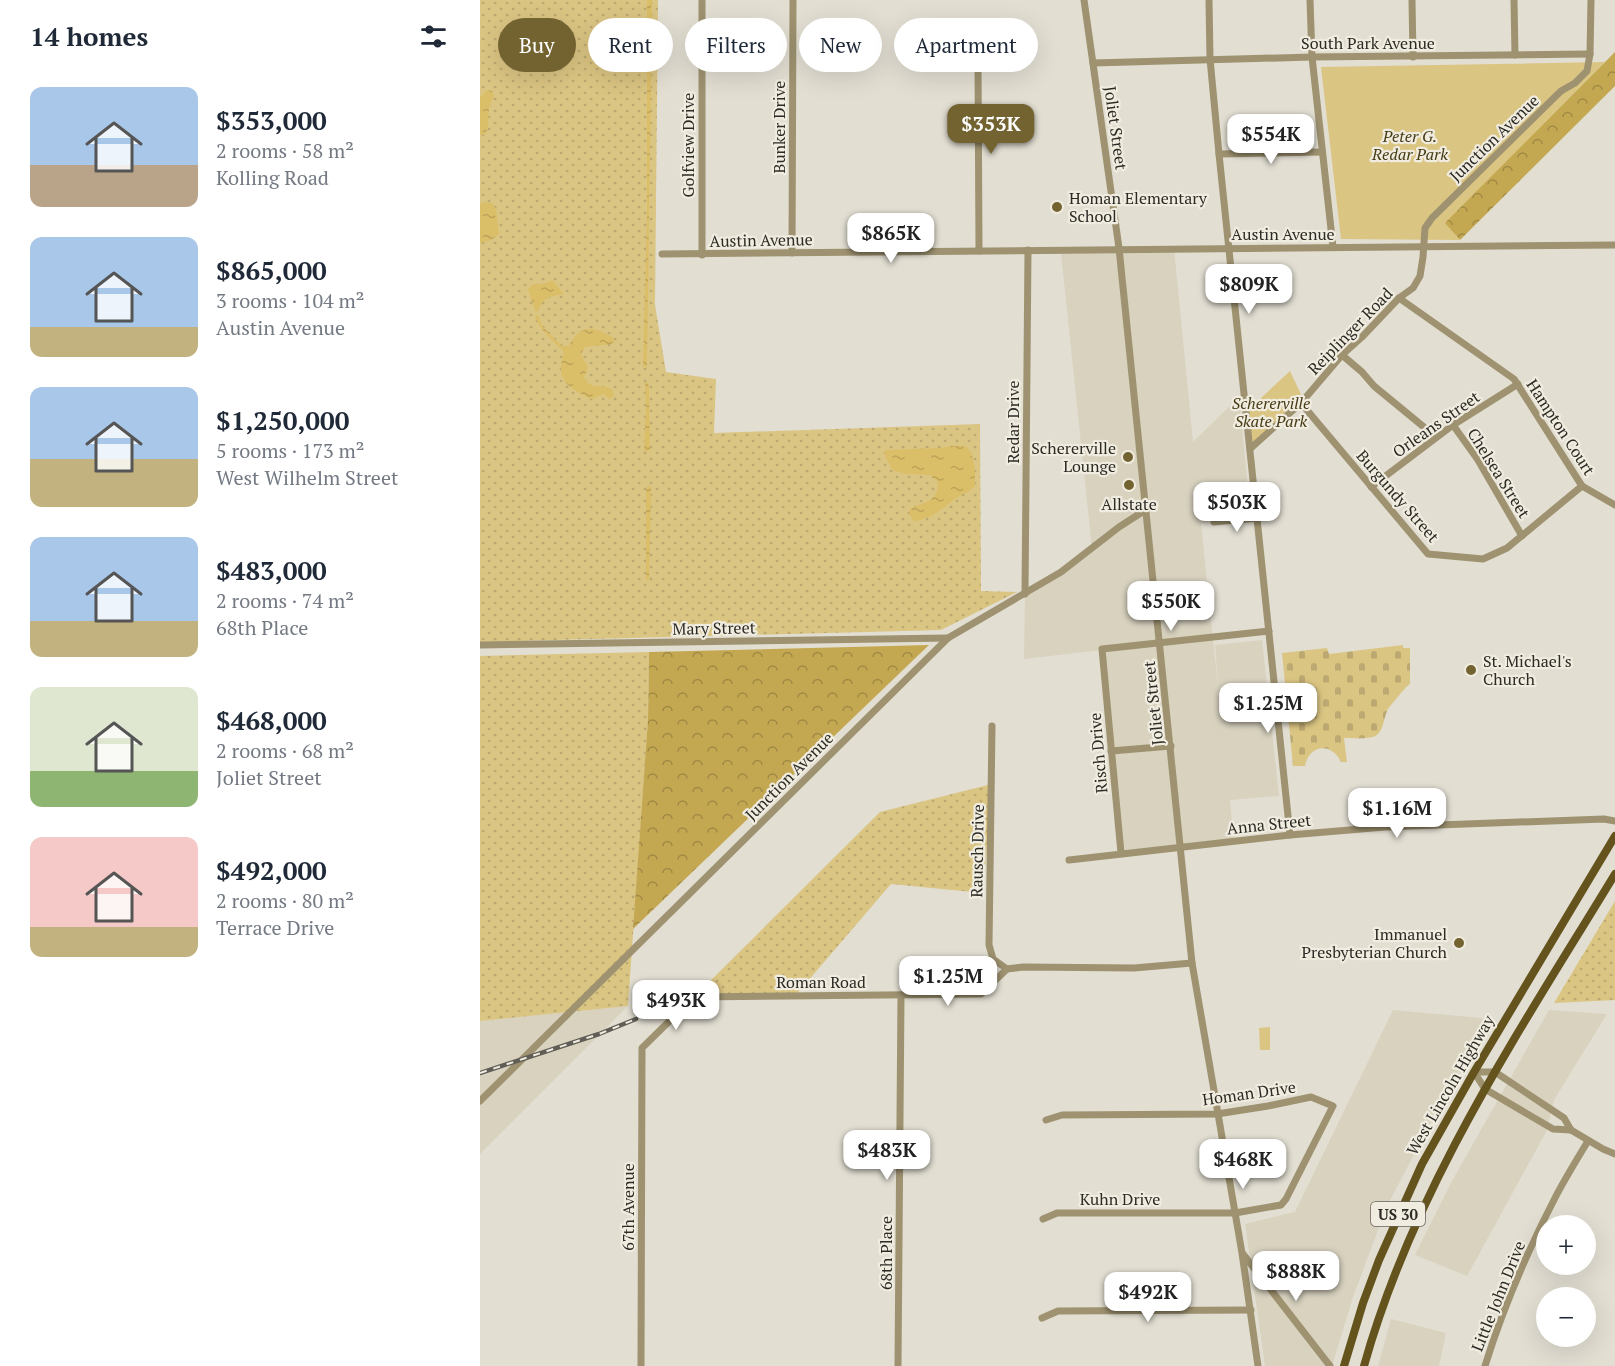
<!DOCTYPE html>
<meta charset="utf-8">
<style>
:root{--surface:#fff;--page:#f2f2f3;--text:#1f2937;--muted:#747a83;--accent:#736331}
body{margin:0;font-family:"PT Serif",serif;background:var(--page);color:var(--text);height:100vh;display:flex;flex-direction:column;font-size:22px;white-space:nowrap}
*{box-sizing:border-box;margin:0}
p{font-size:20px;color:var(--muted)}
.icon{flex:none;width:33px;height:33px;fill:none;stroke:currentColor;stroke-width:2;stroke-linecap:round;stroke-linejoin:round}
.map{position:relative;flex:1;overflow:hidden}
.panel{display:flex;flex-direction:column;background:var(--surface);width:480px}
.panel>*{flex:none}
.guide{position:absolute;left:18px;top:18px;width:570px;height:54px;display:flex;gap:12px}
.buttons{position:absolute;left:1056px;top:1215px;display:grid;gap:12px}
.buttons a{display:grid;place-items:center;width:60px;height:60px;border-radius:50%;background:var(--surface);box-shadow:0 6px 24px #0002;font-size:30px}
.price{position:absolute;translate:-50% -51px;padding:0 14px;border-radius:12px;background:#fff;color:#222;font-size:20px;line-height:39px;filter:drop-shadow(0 2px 3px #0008)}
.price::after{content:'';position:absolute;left:50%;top:36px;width:18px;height:14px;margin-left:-9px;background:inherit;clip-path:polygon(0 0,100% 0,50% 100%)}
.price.selected{background:var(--accent);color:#fff}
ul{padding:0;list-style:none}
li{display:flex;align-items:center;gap:18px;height:150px;padding:0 30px}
li span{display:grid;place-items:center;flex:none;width:168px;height:120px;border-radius:12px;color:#555}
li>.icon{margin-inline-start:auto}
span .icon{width:72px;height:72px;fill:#fffc;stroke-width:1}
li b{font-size:26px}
h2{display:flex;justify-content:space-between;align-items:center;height:72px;padding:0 30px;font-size:26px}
.tag{padding:0 21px;border-radius:27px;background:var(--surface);box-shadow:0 6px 24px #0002;font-size:21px;line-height:54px}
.tag.selected{background:var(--accent);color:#fff}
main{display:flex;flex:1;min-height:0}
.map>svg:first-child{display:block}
</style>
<main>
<section class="panel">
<h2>14 homes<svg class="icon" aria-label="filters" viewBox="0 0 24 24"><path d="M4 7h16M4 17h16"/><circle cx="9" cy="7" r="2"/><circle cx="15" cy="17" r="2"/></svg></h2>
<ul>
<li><span style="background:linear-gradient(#a9c7e8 65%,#b9a48a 0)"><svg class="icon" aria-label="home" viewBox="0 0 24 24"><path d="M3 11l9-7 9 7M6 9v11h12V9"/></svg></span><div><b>$353,000</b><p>2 rooms · 58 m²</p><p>Kolling Road</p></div></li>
<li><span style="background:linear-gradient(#a9c7e8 75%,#c2b280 0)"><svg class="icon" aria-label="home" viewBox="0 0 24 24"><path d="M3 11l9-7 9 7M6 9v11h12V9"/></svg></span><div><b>$865,000</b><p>3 rooms · 104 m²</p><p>Austin Avenue</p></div></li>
<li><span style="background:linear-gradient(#a9c7e8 60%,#c2b280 0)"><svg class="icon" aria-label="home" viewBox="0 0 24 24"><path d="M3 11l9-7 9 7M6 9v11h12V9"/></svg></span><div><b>$1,250,000</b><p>5 rooms · 173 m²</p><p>West Wilhelm Street</p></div></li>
<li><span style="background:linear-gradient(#a9c7e8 70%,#c2b280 0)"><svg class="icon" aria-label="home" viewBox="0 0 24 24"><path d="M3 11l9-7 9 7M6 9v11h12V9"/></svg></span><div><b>$483,000</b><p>2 rooms · 74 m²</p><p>68th Place</p></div></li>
<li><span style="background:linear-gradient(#dfe7d0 70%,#8fb573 0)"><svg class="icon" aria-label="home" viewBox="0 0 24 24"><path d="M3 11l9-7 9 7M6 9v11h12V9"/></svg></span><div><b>$468,000</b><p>2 rooms · 68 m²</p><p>Joliet Street</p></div></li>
<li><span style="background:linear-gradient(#f6c9c9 75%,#c2b280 0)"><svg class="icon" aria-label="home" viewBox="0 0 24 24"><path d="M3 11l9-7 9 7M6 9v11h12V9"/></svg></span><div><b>$492,000</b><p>2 rooms · 80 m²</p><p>Terrace Drive</p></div></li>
</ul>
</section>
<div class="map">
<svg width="1135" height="1366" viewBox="0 0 1135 1366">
<defs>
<pattern id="grass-dots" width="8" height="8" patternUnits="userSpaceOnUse" patternTransform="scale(1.5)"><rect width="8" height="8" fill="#dbc583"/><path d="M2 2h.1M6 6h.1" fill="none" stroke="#bca971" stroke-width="1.8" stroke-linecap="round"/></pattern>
<pattern id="forest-crowns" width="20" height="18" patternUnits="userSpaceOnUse" patternTransform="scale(1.5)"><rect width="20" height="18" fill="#c4a851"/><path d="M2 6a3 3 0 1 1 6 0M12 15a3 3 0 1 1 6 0" fill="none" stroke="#9f8943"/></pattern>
<pattern id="cemetery-stones" width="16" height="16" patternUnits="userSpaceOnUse" patternTransform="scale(1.5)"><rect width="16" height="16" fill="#dbc583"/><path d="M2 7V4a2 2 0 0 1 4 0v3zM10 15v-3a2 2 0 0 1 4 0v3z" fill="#bca971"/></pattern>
<pattern id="water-ripples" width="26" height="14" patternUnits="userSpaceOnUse" patternTransform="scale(1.5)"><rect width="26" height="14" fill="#dbbe68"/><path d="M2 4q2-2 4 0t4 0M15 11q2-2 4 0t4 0" fill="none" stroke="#bca35a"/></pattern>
</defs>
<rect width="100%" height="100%" fill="#e2ded2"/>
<g fill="#d8d2bf">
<path d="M639,248H694L713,442L759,397L771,519L721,523L739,697L735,645L782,640L799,796L750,800L754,841L641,853L622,650L544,659L545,594L612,549L581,253L596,254Z"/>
<path d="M148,1006L0,1154V1021Z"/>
<path d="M913,1010L1011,1019L952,1120L907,1206L873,1297L852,1366H785L765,1224L815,1212Z"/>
<path d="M1069,1010L1127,1014L1074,1100L1066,1132L987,1276L935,1255L972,1181Z"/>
<path d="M911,1319L966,1333L959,1366H898Z"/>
</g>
<g fill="url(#grass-dots)">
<path d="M0,0H178L175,305L186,372L236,379L234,433L500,424L501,591L537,592L461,630L0,642Z"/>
<path d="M169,652L168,719L148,1006L0,1021V656Z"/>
<path d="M512,784L503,893L411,884L315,996L214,997L400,812Z"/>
<path d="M1135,901V1000L1074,1003Z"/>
</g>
<g fill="url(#forest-crowns)">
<path d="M1135,52V86L980,240L964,223Z"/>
<path d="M449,645L153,929L168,719L169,652Z"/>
</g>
<path fill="url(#cemetery-stones)" d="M923,645V648H930V684C926,686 912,704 908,709C904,716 904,729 897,735C890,740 872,738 864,738L867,762H861C852,742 829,744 825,766H813L802,653L847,648L849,654Z"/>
<g fill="#dbc583">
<path d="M1125,62L965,223L980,240L861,239L841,67Z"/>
<path d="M810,371L824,401L771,448L767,411Z"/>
<path d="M790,1027V1050H780L779,1028Z"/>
</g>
<g fill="url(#water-ripples)">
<path d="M167,0H172L167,367L163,366L167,215Z"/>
<path d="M7,90L12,91L14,95L9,108L8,129L4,135L0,134V98Z"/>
<path d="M5,202L12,203L16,209L19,234L11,240L0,243V204Z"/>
<path d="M72,280L84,294C71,296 63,297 58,311H55L48,289L53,284H63Z"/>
<path d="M58,315L63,327L82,346H89C99,324 115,325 134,339L135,341L132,344L105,347L101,354L108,368L104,377C110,391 121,383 132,389L134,396L129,399L124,394L111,399C87,387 75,380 84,352C74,341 59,330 55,316Z"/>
<path d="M165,382L168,383L169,387L170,451H164L166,406Z"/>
<path d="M471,446C476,446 482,445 486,447C496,453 495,477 495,486C487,494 483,493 475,499C462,508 451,520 434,521L429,514L431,508C446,502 458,501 458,482L450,475L425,474L412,470L404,453L406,450L460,448Z"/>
<path d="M169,485L171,489L169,580H166V489Z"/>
</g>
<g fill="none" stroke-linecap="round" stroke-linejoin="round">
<g stroke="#9e9270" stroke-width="7">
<path d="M604,0L639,248L712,963L762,1253L778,1366"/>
<path d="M729,0L730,59L739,154L810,835"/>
<path d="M830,0L832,57L853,247"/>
<path d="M932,0L933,57"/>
<path d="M1034,0L1035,55"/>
<path d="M498,60L499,251"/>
<path d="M613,63L832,57L1110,54"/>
<path d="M739,154L842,152"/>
<path d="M312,253L313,0"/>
<path d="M182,254L1135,245"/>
<path d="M222,255V0"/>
<path d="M919,298L1034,379L1102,486L1135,505"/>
<path d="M862,355L882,372L894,386L956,437"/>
<path d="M821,403L948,554L1003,559L1027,548L1102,486"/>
<path d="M973,425L998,460L1042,536"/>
<path d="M771,448L821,403L862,355L882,337L919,298L933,288L940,276L943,257L945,228L952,218L1081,91L1095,83L1107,71L1110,54L1111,0"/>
<path d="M891,487L973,425L1038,384"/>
<path d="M734,522L778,518"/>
<path d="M545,594L548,250"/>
<path d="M0,645L468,638"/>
<path d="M512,726L509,945L513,959L527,969"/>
<path d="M631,751L691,746"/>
<path d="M641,853L622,649L789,631"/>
<path d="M589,860L810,835L905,827L1124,819L1135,821"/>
<path d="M994,1072L1005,1089L1073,1129L1091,1130L1123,1149L1135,1154"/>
<path d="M994,1072H1015L1084,1118L1091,1130"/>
<path d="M0,1101L468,638L581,572L639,527L667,509"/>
<path d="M563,1219L577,1213H755L801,1205L806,1199L853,1106L831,1097L788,1106L737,1114L582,1115L566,1120"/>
<path d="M763,1254L850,1366"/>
<path d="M562,1318L578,1311L771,1310"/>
<path d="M161,1366L162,1048L214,997L501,994L527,969L543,967L654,968L712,963"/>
<path d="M418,1366L421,995"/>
<path d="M1005,1366C1023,1308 1048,1250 1076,1196C1086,1177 1097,1159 1108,1141"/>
</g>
<g stroke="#64531c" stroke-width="8">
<path d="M864,1366L883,1303L899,1260L942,1164L994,1072L1135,836"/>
<path d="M884,1366C934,1187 1039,1032 1135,874"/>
</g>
<defs>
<path id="rail" d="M0,1073L119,1034L156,1019"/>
</defs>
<use href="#rail" stroke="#615e57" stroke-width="4.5"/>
<use href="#rail" stroke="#f0ece0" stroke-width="2" stroke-dasharray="7" stroke-linecap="butt"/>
</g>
<g fill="#736331" stroke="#f0ece0" stroke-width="2">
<circle cx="577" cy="207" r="6"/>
<circle cx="648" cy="457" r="6"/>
<circle cx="649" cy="485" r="6"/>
<circle cx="991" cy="670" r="6"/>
<circle cx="979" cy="943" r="6"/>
</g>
<g text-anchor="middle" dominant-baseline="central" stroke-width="4.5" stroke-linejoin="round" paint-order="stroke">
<rect fill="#f0ece0" stroke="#67645d" stroke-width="1.5" x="891" y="1202" width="54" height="24" rx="4.5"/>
<g font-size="15" font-weight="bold" fill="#2c2a25">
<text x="918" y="1214">US 30</text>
</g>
<g font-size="16" fill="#2c2a25" stroke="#f0ece0">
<text x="888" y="43">South Park Avenue</text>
<text transform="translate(299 127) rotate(-90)">Bunker Drive</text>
<text transform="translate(636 128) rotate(82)">Joliet Street</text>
<text transform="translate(1014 138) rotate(-44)">Junction Avenue</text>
<text transform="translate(208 145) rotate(-90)">Golfview Drive</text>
<text x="803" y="234">Austin Avenue</text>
<text transform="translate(281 240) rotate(-1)">Austin Avenue</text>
<text transform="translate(870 331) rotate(-46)">Reiplinger Road</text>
<text transform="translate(533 422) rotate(-90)">Redar Drive</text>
<text transform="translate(956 424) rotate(-35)">Orleans Street</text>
<text transform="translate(1081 427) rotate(57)">Hampton Court</text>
<text transform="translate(1019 473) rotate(58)">Chelsea Street</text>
<text transform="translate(918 496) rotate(49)">Burgundy Street</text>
<text transform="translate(234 628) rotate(-1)">Mary Street</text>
<text transform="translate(673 703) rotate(-96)">Joliet Street</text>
<text transform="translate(618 753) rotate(-95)">Risch Drive</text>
<text transform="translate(309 776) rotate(-45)">Junction Avenue</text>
<text transform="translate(789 824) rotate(-6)">Anna Street</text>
<text transform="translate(497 851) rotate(-89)">Rausch Drive</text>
<text x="341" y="982">Roman Road</text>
<text transform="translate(970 1085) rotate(-60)">West Lincoln Highway</text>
<text transform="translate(769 1093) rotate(-8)">Homan Drive</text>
<text x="640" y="1199">Kuhn Drive</text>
<text transform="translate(148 1207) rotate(-90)">67th Avenue</text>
<text transform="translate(406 1253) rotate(-90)">68th Place</text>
<text transform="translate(1018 1296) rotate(-68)">Little John Drive</text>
</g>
<g font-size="16" font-style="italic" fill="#483c16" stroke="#f0ece0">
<text x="930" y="136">Peter G.<tspan x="930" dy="18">Redar Park</tspan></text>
<text x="791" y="403">Schererville<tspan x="791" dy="18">Skate Park</tspan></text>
</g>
<g font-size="16" fill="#2c2a25" stroke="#f0ece0" text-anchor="start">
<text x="589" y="198">Homan Elementary<tspan x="589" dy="18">School</tspan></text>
<text x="636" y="448" text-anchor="end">Schererville<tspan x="636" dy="18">Lounge</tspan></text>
<text x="649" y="504" text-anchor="middle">Allstate</text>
<text x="1003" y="661">St. Michael's<tspan x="1003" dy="18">Church</tspan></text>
<text x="967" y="934" text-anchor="end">Immanuel<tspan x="967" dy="18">Presbyterian Church</tspan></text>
</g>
</g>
</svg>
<div class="buttons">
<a>+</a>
<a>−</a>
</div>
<b class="price selected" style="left:511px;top:155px">$353K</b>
<b class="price" style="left:791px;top:165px">$554K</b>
<b class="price" style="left:411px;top:264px">$865K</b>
<b class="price" style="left:769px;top:315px">$809K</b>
<b class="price" style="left:757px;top:533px">$503K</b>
<b class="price" style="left:691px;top:632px">$550K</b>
<b class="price" style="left:788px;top:734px">$1.25M</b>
<b class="price" style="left:917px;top:839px">$1.16M</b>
<b class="price" style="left:468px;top:1007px">$1.25M</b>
<b class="price" style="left:196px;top:1031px">$493K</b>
<b class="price" style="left:407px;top:1181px">$483K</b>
<b class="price" style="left:763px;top:1190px">$468K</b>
<b class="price" style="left:816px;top:1302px">$888K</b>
<b class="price" style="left:668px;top:1323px">$492K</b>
<div class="guide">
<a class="tag selected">Buy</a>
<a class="tag">Rent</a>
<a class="tag">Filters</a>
<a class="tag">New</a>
<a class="tag">Apartment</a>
</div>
</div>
</main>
